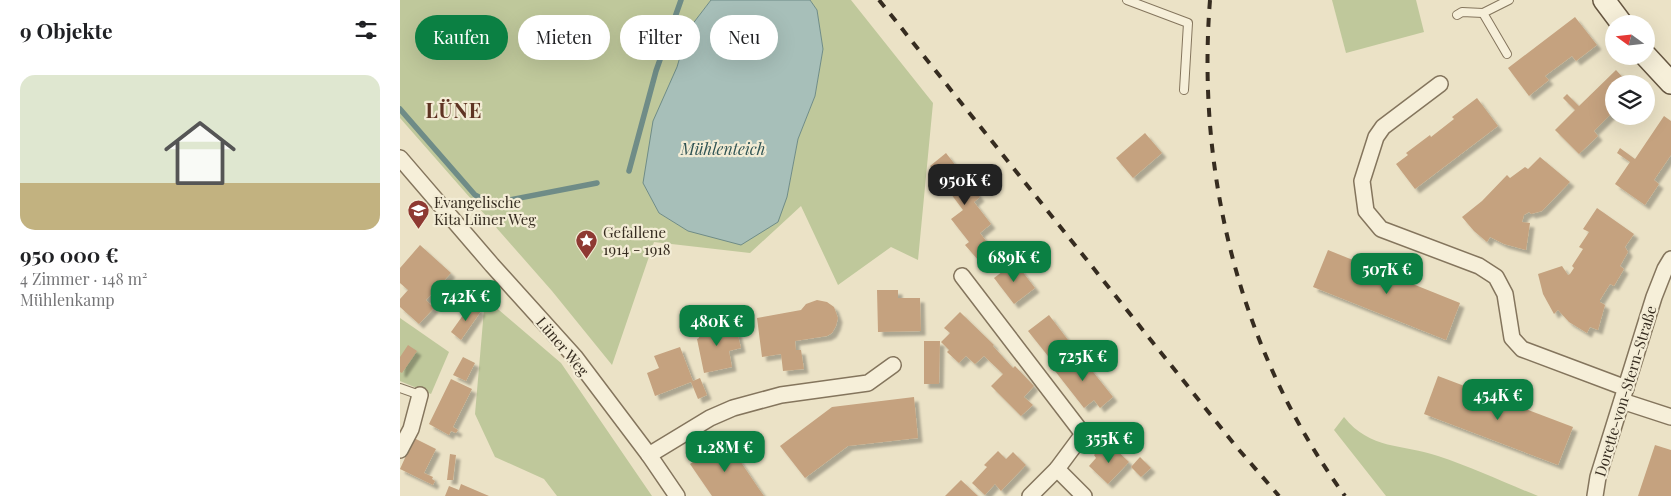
<!DOCTYPE html>
<html lang="de">
<meta charset="utf-8">
<style>
:root{--surface:#fff;--page:#f2f2f2;--text:#202124;--muted:#757577;--line:#e0e0e0;--accent:#0b8043}
body{margin:0;font-family:"Playfair Display",serif;background:var(--page);color:var(--text);height:100vh;display:flex;flex-direction:column;font-size:19px;white-space:nowrap}
*{box-sizing:border-box;margin:0}
p{font-size:16px;color:var(--muted)}
.icon{flex:none;width:28px;height:28px;fill:none;stroke:currentColor;stroke-width:2;stroke-linecap:round;stroke-linejoin:round}
.map{position:relative;flex:1;overflow:hidden}
.side{display:flex;flex-direction:column;background:var(--surface);width:400px}
.side>*{flex:none}
.top-card{position:absolute;left:15px;top:15px;width:475px;height:45px;display:flex;gap:10px}
.needle{width:32px;rotate:285deg}
.tools{position:absolute;left:1205px;top:15px;display:grid;gap:10px}
.tools a{display:grid;place-items:center;width:50px;height:50px;border-radius:50%;background:var(--surface);box-shadow:0 5px 20px #0002;font-size:25px}
.price{position:absolute;translate:-50% -42px;padding:0 11px;border-radius:10px;background:var(--accent);color:#fff;font-size:16px;line-height:32px;filter:drop-shadow(0 1px 2px #0008)}
.price::after{content:'';position:absolute;left:50%;top:30px;width:15px;height:11px;margin-left:-8px;background:inherit;clip-path:polygon(0 0,100% 0,50% 100%)}
.price.current{background:#222;color:#fff}
ul{padding:0;list-style:none}
li{display:grid;align-content:center;gap:10px;height:265px;padding:0 20px}
li+li{border-top:1px solid var(--line)}
li span{display:grid;place-items:center;height:155px;border-radius:15px;color:#555}
li>.icon{margin-inline-start:auto}
span .icon{width:90px;height:90px;fill:#fffc;stroke-width:1}
li b{font-size:21px}
h2{display:flex;justify-content:space-between;align-items:center;height:60px;padding:0 20px;font-size:21px}
.chip{padding:0 18px;border-radius:22px;background:var(--surface);box-shadow:0 5px 20px #0002;font-size:18px;line-height:45px}
.chip.current{background:var(--accent);color:#fff}
main{display:flex;flex:1;min-height:0}
.map>svg:first-child{display:block}
</style>
<main>
<section class="side">
<h2>9 Objekte<svg class="icon" aria-label="filters" viewBox="0 0 24 24"><path d="M4 7h16M4 17h16"/><circle cx="9" cy="7" r="2"/><circle cx="15" cy="17" r="2"/></svg></h2>
<ul>
<li><span style="background:linear-gradient(#dfe7d0 70%,#c2b280 0)"><svg class="icon" aria-label="home" viewBox="0 0 24 24"><path d="M3 11l9-7 9 7M6 9v11h12V9"/></svg></span><div><b>950 000 €</b><p>4 Zimmer · 148 m²</p><p>Mühlenkamp</p></div></li>
</ul>
</section>
<div class="map">
<svg width="1271" height="496" viewBox="0 0 1271 496">
<defs>
<filter id="shadow"><feDropShadow dx="4.5" dy="4.5" stdDeviation="1" flood-color="#0004"/></filter>
</defs>
<rect width="100%" height="100%" fill="#ebe2c6"/>
<g fill="#bfc89b">
<path d="M0,0H311L288,30L243,183L259,213L288,231L387,197L398,139L415,96L423,49L417,10L410,0H451L533,103L518,260L491,247L438,285L401,206L350,253L254,242L212,365L152,291L0,118Z"/>
<path d="M932,0H1016L1024,32L946,53Z"/>
<path d="M85,298L161,363L252,496H157L144,479L95,457L75,414Z"/>
<path d="M0,318L49,352L31,394L0,381Z"/>
<path d="M944,417C970,450 1003,444 1038,456C1072,467 1105,483 1138,496H986L934,430Z"/>
</g>
<path fill="#a7bfb9" stroke="#6f8c87" d="M311,0H410L417,10L423,49L415,96L398,139L387,197L378,222L341,245L288,231L259,213L243,183L253,121L277,67L288,30Z"/>
<g fill="none" stroke-linecap="round" stroke-linejoin="round">
<g stroke="#6f8c87" stroke-width="5.5">
<path d="M0,109L75,195L88,202H99L197,183"/>
<path d="M229,171L256,71L281,0"/>
</g>
</g>
<g fill="#c5a27f" filter="url(#shadow)">
<path d="M1175,17L1197,45L1176,61L1172,56L1145,76L1149,80L1129,96L1108,68Z"/>
<path d="M1216,70L1229,84H1214V111L1194,131L1198,136L1179,154L1155,130L1175,110L1163,98L1167,94L1179,106Z"/>
<path d="M1077,98L1098,126L1015,189L996,164L1008,155L1006,153L1030,135L1031,137L1054,119L1052,117Z"/>
<path d="M1264,116L1271,121V155L1254,180L1259,184L1245,205L1215,184L1230,162L1217,153L1220,148L1235,159Z"/>
<path d="M745,133L762,153L733,178L716,158Z"/>
<path d="M546,153L580,197L574,202L591,224L580,233L593,250L579,261L565,245L569,242L551,219L563,210L530,166Z"/>
<path d="M1140,157L1170,182L1142,211L1131,214L1129,212L1124,215L1122,222L1130,223L1126,250L1104,244L1090,237L1087,242L1074,231L1062,217L1082,201L1107,175L1110,178L1125,167L1128,169Z"/>
<path d="M1197,208L1234,234L1225,247L1228,252L1220,266L1224,269L1214,286L1210,284L1200,300V302L1205,305L1198,330L1190,327L1187,333L1169,322L1158,310L1154,314L1143,294L1138,274L1162,266L1168,275L1170,274L1174,268L1172,266L1183,249L1179,247L1189,232L1183,229Z"/>
<path d="M20,245L51,273L26,300L34,308L19,324L0,307V299L8,290L0,283V268Z"/>
<path d="M928,250L1060,303L1046,340L913,287Z"/>
<path d="M615,262L635,288L614,304L594,278Z"/>
<path d="M477,290H498V298H520L521,331L478,332Z"/>
<path d="M417,300L427,302L434,307L438,318L436,326L432,333L427,336L395,341L396,350H401L404,369L383,371L381,354L362,357L357,318L401,310L406,304Z"/>
<path d="M71,304L81,311L61,340L51,332Z"/>
<path d="M560,312L594,345L593,346L613,368L615,366L634,386L624,397L633,405L621,416L591,386L603,374L584,356L575,364L566,356L559,363L547,352L549,350L541,342L550,333L544,328Z"/>
<path d="M649,315L668,340L648,356L628,331Z"/>
<path d="M323,323L325,333L337,331L341,348L329,351L332,367L304,373L297,339L299,338L297,328Z"/>
<path d="M524,341H540L539,384H524Z"/>
<path d="M8,345L17,351L2,373L0,372V357Z"/>
<path d="M280,347L293,381L300,378L307,395L298,399L291,382L255,396L247,373L259,368L254,356Z"/>
<path d="M678,353L713,397L700,408L694,400L684,408L655,371Z"/>
<path d="M63,357L75,363L66,381L53,375Z"/>
<path d="M1038,376L1173,427L1158,465L1024,414Z"/>
<path d="M51,379L72,389L53,427L58,430L56,433L51,431L49,435L29,424Z"/>
<path d="M514,397L518,438L448,446L405,478L380,446L432,407Z"/>
<path d="M14,438L36,449L24,473L33,477L32,479L35,481L33,485L0,469Z"/>
<path d="M326,440L359,489L364,496H312L290,464Z"/>
<path d="M710,444L729,462L708,484L689,466L696,458L694,455L700,449L703,452Z"/>
<path d="M1255,445L1271,450V496H1238Z"/>
<path d="M598,451L606,459L613,452L626,465L601,491L595,484L585,495L572,483L587,467L584,465Z"/>
<path d="M50,454L56,455L53,480H47Z"/>
<path d="M740,457L751,468L741,477L731,467Z"/>
<path d="M561,480L578,496H545Z"/>
<path d="M61,484L89,496H45L49,486L59,490Z"/>
</g>
<g fill="none" stroke-linecap="round" stroke-linejoin="round">
<defs>
<g id="lane">
<path d="M727,0L788,23L784,90"/>
<path d="M1057,15L1062,12L1083,13"/>
<path d="M1107,54L1083,13L1109,0"/>
<path d="M0,388L20,395"/>
</g>
<g id="street">
<path d="M1040,84L983,127L976,137L962,181L966,211L981,229L1079,266L1096,277L1105,294L1112,338L1122,349L1226,388"/>
<path d="M0,158L92,265L175,357L249,455L277,496"/>
<path d="M562,276L683,434L657,469L630,496"/>
<path d="M1222,401L1271,417"/>
<path d="M0,450L11,429L20,395"/>
<path d="M249,455L310,418L333,408L381,395L468,383L493,365"/>
<path d="M657,469L684,496"/>
<path d="M1195,496L1198,477L1254,297L1265,269L1271,259"/>
</g>
<g id="secondary">
<path d="M1204,0L1222,24"/>
<path d="M1246,56L1271,83"/>
</g>
</defs>
<use href="#lane" stroke="#84755d" stroke-width="10"/>
<use href="#street" stroke="#84755d" stroke-width="18"/>
<use href="#secondary" stroke="#665641" stroke-width="24"/>
<use href="#lane" stroke="#f6efd9" stroke-width="8"/>
<use href="#street" stroke="#f6efd9" stroke-width="15"/>
<use href="#secondary" stroke="#f6efd9" stroke-width="21"/>
<g stroke="#362c20" stroke-width="4" stroke-dasharray="9 9" stroke-linecap="butt">
<path d="M479,0L834,444L879,496"/>
<path d="M810,0C796,175 841,354 945,496"/>
</g>
</g>
<defs>
<symbol id="school-pin" viewBox="-11 -11 22 30"><path d="M0 17L-7.5 6A9.5 9.5 0 1 1 7.5 6Z" fill="#8e3932" stroke="#f3ecd5"/><path d="M0-5L7-2L0 1L-7-2ZM-4 1L0 2.5L4 1V4Q0 6-4 4Z" fill="#fff"/></symbol>
<symbol id="sight-pin" viewBox="-11 -11 22 30"><path d="M0 17L-7.5 6A9.5 9.5 0 1 1 7.5 6Z" fill="#8e3932" stroke="#f3ecd5"/><path d="M0-6L1.8-2.2L6-1.7L2.9 1.2L3.7 5.4L0 3.3L-3.7 5.4L-2.9 1.2L-6-1.7L-1.8-2.2Z" fill="#fff"/></symbol>
</defs>
<g fill-rule="evenodd">
<use href="#school-pin" x="6" y="198" width="25" height="34"/>
<use href="#sight-pin" x="174" y="228" width="25" height="34"/>
</g>
<g text-anchor="middle" dominant-baseline="central" stroke-width="4.5" stroke-linejoin="round" paint-order="stroke">
<g font-size="15" fill="#362c20" stroke="#f3ecd5" text-anchor="start">
<text x="34" y="202">Evangelische<tspan x="34" dy="17">Kita Lüner Weg</tspan></text>
<text x="203" y="232">Gefallene<tspan x="203" dy="17">1914 - 1918</tspan></text>
</g>
<g font-size="15" fill="#362c20" stroke="#f3ecd5">
<text transform="translate(163 346) rotate(50)">Lüner Weg</text>
<text transform="translate(1225 391) rotate(-73)">Dorette-von-Stern-Straße</text>
</g>
<g font-size="16" font-style="italic" fill="#305454" stroke="#f3ecd5">
<text x="323" y="148">Mühlenteich</text>
</g>
<g font-size="20" font-weight="bold" letter-spacing="1" fill="#5f3423" stroke="#f3ecd5">
<text x="54" y="109">LÜNE</text>
</g>
</g>
</svg>
<div class="tools">
<a><svg class="needle" viewBox="-14 -14 28 28"><path d="M0-13l5 13h-10z" fill="#e53935"/><path d="M0 13l5-13h-10z" fill="#757577"/></svg></a>
<a><svg class="icon" aria-label="layers" viewBox="0 0 24 24"><path d="M12 4l9 5-9 5-9-5zM3 14l9 5 9-5"/></svg></a>
</div>
<b class="price current" style="left:565px;top:206px">950K €</b>
<b class="price" style="left:614px;top:283px">689K €</b>
<b class="price" style="left:987px;top:295px">507K €</b>
<b class="price" style="left:66px;top:322px">742K €</b>
<b class="price" style="left:317px;top:347px">480K €</b>
<b class="price" style="left:683px;top:382px">725K €</b>
<b class="price" style="left:1098px;top:421px">454K €</b>
<b class="price" style="left:709px;top:464px">355K €</b>
<b class="price" style="left:325px;top:473px">1.28M €</b>
<div class="top-card">
<a class="chip current">Kaufen</a>
<a class="chip">Mieten</a>
<a class="chip">Filter</a>
<a class="chip">Neu</a>
</div>
</div>
</main>
